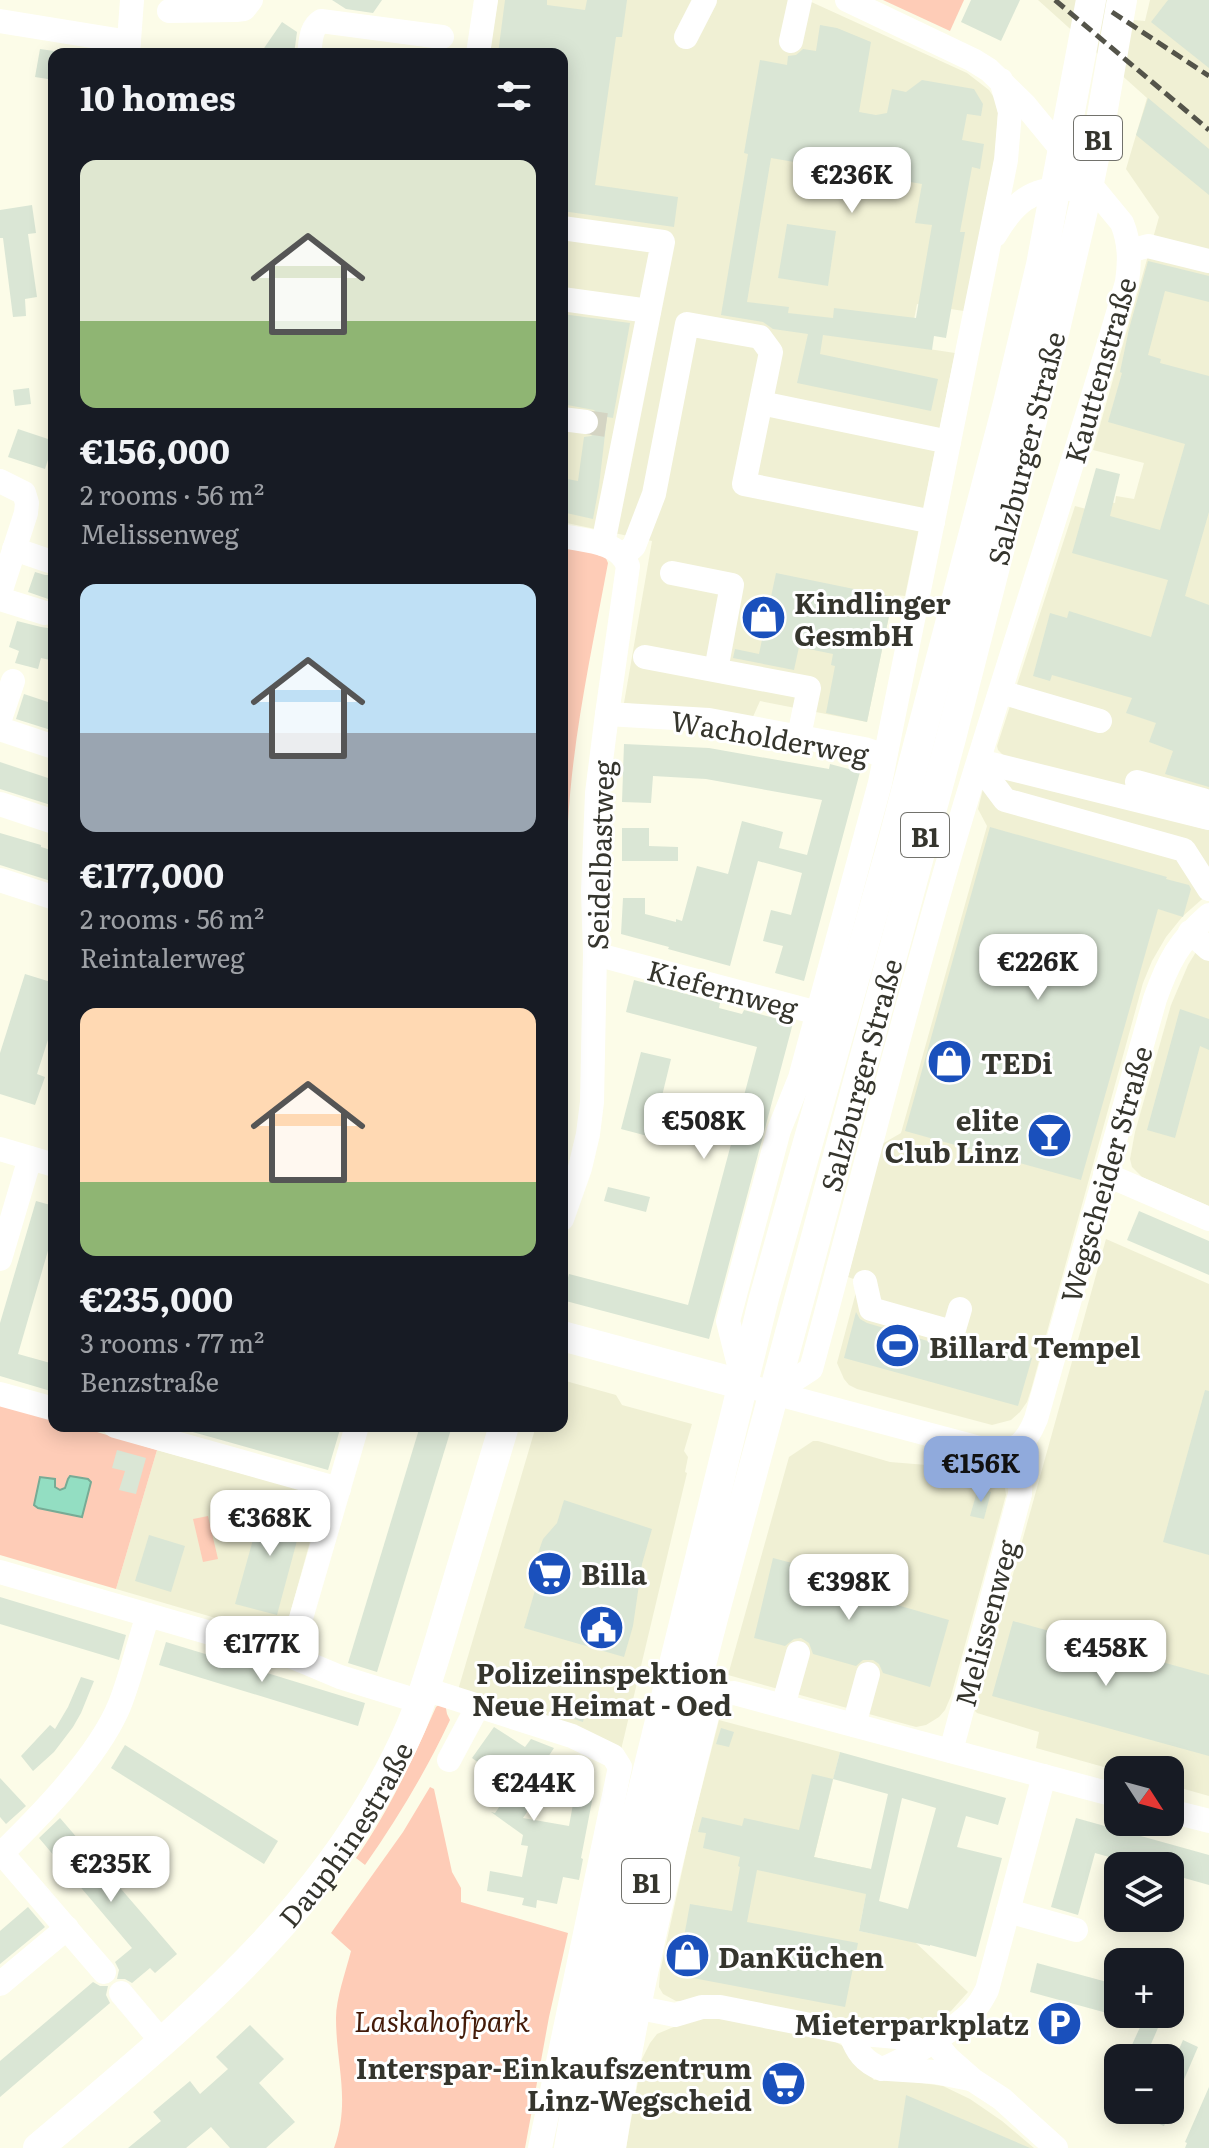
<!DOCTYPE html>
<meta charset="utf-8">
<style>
:root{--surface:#171b24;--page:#242831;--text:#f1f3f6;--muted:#9ea1a6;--accent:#90aadc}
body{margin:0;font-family:Literata,serif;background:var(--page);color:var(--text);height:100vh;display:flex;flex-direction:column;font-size:30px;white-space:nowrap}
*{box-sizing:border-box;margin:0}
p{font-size:26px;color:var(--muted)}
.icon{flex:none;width:44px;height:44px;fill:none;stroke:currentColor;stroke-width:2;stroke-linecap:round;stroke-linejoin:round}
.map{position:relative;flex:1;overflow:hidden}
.sheet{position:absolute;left:48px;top:48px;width:520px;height:1384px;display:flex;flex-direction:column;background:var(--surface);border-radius:16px;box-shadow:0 4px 20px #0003}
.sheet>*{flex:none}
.needle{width:52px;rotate:126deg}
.fabs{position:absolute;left:1104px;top:1756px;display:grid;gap:16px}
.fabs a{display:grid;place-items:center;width:80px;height:80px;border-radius:16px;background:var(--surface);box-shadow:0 4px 20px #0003;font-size:40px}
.price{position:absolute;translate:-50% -68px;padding:0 18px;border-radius:16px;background:#fff;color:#222;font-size:26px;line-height:52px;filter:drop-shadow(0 2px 4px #0008)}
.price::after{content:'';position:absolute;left:50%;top:48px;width:24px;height:18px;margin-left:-12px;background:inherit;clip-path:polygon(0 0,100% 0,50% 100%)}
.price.active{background:var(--accent);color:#111}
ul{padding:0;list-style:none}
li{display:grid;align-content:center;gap:16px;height:424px;padding:0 32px}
li span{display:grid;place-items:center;height:248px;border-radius:16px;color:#555}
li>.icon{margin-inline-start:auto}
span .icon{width:144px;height:144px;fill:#fffc;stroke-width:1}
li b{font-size:34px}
h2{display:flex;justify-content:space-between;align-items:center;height:96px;padding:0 32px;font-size:34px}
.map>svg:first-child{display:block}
</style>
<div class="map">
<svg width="1209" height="2148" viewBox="0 0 1209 2148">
<rect width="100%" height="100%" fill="#fcfce8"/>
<g fill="#f0f0d4">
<path d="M498,0H807L967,73L989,90L995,99L998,113L995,156L964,311L917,304L909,346L955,353L905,596L894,595L893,597L867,722L760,701L752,719L624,703L652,541L562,522V54H489Z"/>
<path d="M1038,0H1109L1133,20L1145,21L1150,0H1209V807L1005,757L998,750L997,746L1075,506L1105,514L1110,502L1115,503L1116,496L1134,499L1144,463L1093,450L1159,217L1126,169L1147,98Z"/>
<path d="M1008,779L1209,830V893L1183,916L1166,937L1152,961L1143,983L1031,1390L1027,1402L1020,1412L1011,1420L992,1425L857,1389L849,1385L844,1379L837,1363L859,1281L848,1277L882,1144L901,1133L987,826L978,809L985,781Z"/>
<path d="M1209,938V1206L1142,1177L1132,1167L1130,1159L1135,1132L1171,1005L1188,965L1196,952Z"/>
<path d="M1106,1239L1209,1284V1796L1170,1785V1770L1118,1771L1036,1748L1039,1732L977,1713L975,1711Z"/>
<path d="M562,1380L616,1395L622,1405L692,1424L684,1451L688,1457L685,1472L687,1473L621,1750L458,1690L536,1426H562Z"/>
<path d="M813,1441H818L890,1462L927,1465L990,1477L999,1481L1005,1488L1006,1495L951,1696L945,1710L939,1717L926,1725L916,1727L728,1675L789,1457Z"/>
<path d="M157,1450L316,1494L320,1497L321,1502L286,1628L280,1635H274L116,1589Z"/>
<path d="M719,1720L840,1752L814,1857L871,1869L859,1931L915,1942L968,1992L951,2011L940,2018L922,2026L890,2027L686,2001H676L663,1994L659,1987L660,1972L691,1830Z"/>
<path d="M702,2015L828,2038L843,2046L874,2080L887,2078L943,2086L970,2099L1002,2121L1034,2148H626L642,2059L650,2043L657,2034Z"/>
</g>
<g fill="#feccb7">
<path d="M883,0H964L950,31Z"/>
<path d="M562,545L604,554L608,563C592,649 573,735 568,822L567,1068L562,1099Z"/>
<path d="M0,1404L54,1419V1426H77L157,1450L116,1589L0,1555Z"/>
<path d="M208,1516L218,1559L203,1562L193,1519Z"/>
<path d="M441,1703H445L447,1714L450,1720C426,1771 398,1818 365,1865L356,1858C389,1811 413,1759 436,1707Z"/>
<path d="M430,1787L434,1789L452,1872L461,1888V1902L568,1933L549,2017L525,2148H334C351,2101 336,2065 336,2018C336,1998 346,1971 351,1951L331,1933L403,1832Z"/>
</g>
<path fill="#93dec2" stroke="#77ab95" stroke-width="2" d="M70,1476L88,1479L91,1482L82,1517L38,1508L34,1505L40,1477L55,1479V1487L60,1490L65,1488L68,1479Z"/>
<g fill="#dae6d5" fill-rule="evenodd">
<path d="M332,0H382L373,13L346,9Z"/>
<path d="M505,0H547V5L585,10L587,0H627L622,37H616L595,185L678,197L674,227L562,211V54H498Z"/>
<path d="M971,0H1020L1001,41L961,22Z"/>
<path d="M1168,0H1209V68L1151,22Z"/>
<path d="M282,22L297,32L294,54H260Z"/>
<path d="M820,25L837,28L871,42L859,112L876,115L887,113L892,89L906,92L922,80L974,89L983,104L981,116L967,114L962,140L984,144L980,169L972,167L960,232H965L946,338L934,336L932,350L823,335L820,354L938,379L931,411L797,383L808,334L773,329L763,322L721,315L748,154L744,153L760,60L787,65L788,56L796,55L803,49L816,51ZM771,158L922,184L915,223L932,225L916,318L834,308L833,318L788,313L789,307L747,302Z"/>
<path d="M40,49L54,51V80L35,77Z"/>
<path d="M1148,98L1209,149V195L1136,135Z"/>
<path d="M32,205L36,233L28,234L37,297L25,299L26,316L13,317L3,238H0V210Z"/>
<path d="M787,224L836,231L828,286L778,278Z"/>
<path d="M1148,261L1209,276V302L1165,291L1148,355L1161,359L1160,363L1209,376V512L1185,596L1209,605V787L1165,774L1173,751L1149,742L1156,723L1126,713L1132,698L1052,675L1050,681L1033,676L1050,613L1067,618L1069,611L1151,637L1168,580L1072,553L1096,468L1120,474L1110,516L1160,530L1185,444L1108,422L1122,373L1120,372L1129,329Z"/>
<path d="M562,314L630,323L613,418L607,417L599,486L593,519L562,512V478L578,481L584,437L591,436L597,432L601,423L599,416L594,410L562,404Z"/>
<path d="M29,388L31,404L15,406L13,390Z"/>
<path d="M18,429L54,441L45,469L8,457Z"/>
<path d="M35,572L45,575H54V601L28,592Z"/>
<path d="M776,573L893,597L867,722L826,713L835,666L831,665L833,654L799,647L794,670L733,658L735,649L759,654Z"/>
<path d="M17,621L41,627L48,628L54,625V646L50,660L41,658L38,669L15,663L19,651L9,647Z"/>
<path d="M24,694L54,704V731L16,719Z"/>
<path d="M624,744L709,748L829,769L830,764L860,772L804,981L775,973L783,946L763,941L771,910L791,915L802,873L758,861L730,966L668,949L669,947L621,934L623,898H645V914L676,922V919L682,921L697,866L728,874L742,821L783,832L779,848L807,855L822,800L706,779L653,776L651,803L622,802Z"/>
<path d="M0,762L54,780V806L0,789Z"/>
<path d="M990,827L1167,877L1166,879L1189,885L1191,889L1183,917L1158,909L1081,1180L905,1131Z"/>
<path d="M622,828H649V846L678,847V861H622Z"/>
<path d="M0,833L41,845V847L54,851V882L0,865Z"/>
<path d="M25,974L54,983V1021L37,1074L45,1077L35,1105L0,1094V1053Z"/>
<path d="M634,980L720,1003L719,1008L742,1014L744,1010L793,1023L709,1339L562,1300L569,1274L688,1305L757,1047L626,1012Z"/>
<path d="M1180,1009L1209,1019V1050L1200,1046L1175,1138L1147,1130Z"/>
<path d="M641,1052L671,1059L662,1096L666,1097L655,1138L621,1129Z"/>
<path d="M608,1187L650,1197L646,1212L604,1201Z"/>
<path d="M36,1201L54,1206V1230L18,1354L54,1364V1392L0,1376V1323Z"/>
<path d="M1139,1211L1209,1241V1275L1127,1240Z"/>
<path d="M856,1312L860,1319L867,1323L948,1347H957L966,1340L1032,1358L1018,1406L844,1358Z"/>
<path d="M1205,1390L1209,1391V1555L1163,1542Z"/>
<path d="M182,1426H341L328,1470L182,1429Z"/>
<path d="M420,1426H452L377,1672L348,1663Z"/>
<path d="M117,1450L146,1458L136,1494L119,1490L125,1471L112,1468Z"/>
<path d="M978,1488L991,1492L984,1519L970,1516Z"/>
<path d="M264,1500L305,1511L277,1615L235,1604Z"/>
<path d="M564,1500L652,1529L642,1564L633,1626L624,1657L524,1628L541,1570L537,1556L543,1539L557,1523Z"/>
<path d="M149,1535L185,1546L171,1592L135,1581Z"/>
<path d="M773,1558L876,1585L873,1598L949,1620L930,1687L883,1673L879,1664L873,1660H863L856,1666L813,1654L809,1643L801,1638L794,1639L785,1646L754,1638Z"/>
<path d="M0,1597L126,1635L119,1660L0,1624Z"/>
<path d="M1013,1621L1209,1675V1756L992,1696Z"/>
<path d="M166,1642L365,1703L358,1726L159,1665Z"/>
<path d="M81,1677L94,1681L81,1713L73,1727L54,1752L33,1771L21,1756L50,1725L55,1729L68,1707Z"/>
<path d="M573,1702L587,1706L583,1722L568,1717Z"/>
<path d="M494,1727L525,1747L531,1739L554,1748L538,1772L540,1773L528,1790L538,1796L523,1818L569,1826L575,1793L593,1796L581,1858L583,1859L579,1880L563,1877L557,1904L537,1900L536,1908L522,1905L524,1898L487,1891L490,1871L522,1877L528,1846L521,1845L523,1835L491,1812L495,1813L513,1787L472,1758Z"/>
<path d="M721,1728L734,1732L729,1747L716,1744Z"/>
<path d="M125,1745L278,1841L264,1864L111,1768Z"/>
<path d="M840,1752L1006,1798L998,1825L966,1816L957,1847L1002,1858L976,1957L930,1945V1946L859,1931L866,1894L757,1870L747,1922L858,1943L845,2007L677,1975L690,1904L732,1911L740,1867L738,1866L740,1857L703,1848L706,1833L698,1832L702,1817L742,1826L744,1818L799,1830L812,1774L833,1779ZM833,1779L888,1794L871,1869L814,1857ZM902,1798L936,1808L908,1909L879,1901Z"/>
<path d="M0,1778L26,1806L6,1824L0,1817Z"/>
<path d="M60,1818L177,1954L155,1973L150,1968L132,1983L125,1979H117L119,1970L115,1962L132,1948L39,1838Z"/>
<path d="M1076,1818L1209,1855V1885L1170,1874V1866H1141L1095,1853L1078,1915L1051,1907Z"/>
<path d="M28,1907L45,1927L0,1964V1931Z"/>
<path d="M1037,1963L1118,1985V2016L1030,1992Z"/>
<path d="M93,1982L100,1986H108L106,1995L110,2003L0,2097V2061Z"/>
<path d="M1146,2014H1164L1145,2058H1126Z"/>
<path d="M250,2025L284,2059L259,2083L295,2122L266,2148H230L211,2127L186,2148H128L161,2121L153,2112L190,2081L200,2094L228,2069L216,2057Z"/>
<path d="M1183,2040L1198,2047L1164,2126L1126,2110H1170V2070Z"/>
<path d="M1209,2087V2148H1185L1187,2143L1185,2142Z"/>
<path d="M906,2095L1030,2148H898Z"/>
</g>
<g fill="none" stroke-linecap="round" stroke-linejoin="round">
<path stroke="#d4d4c3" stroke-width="24" stroke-dasharray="24 12" stroke-linecap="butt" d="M586,422L606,425"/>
<g stroke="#fff" stroke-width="24">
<path d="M169,11L236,10L244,9L251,0"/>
<path d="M0,21L129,42"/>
<path d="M686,37L705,0"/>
<path d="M791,41L800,0"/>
<path d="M128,54L132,0"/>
<path d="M309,54C311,42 310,28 321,21L442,37"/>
<path d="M478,54L486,0"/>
<path d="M1001,80L1010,112L1006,160L880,783L800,1078L779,1130L728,1321L744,1385L991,1451C1018,1452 1026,1443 1036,1419L1155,999C1168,962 1179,941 1209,915"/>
<path d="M562,228L663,242L603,544"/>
<path d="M995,235C1014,203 1031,187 1070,189"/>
<path d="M1129,251L1148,246L1209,261"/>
<path d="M562,299L649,311"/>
<path d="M761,403L949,442"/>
<path d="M562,419L586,422"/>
<path d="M0,481L24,493L27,503L26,513L0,593"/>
<path d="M562,536C586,541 619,541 628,566L607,714L597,793L593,891L595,954L592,1102L588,1134L580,1168L562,1219"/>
<path d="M14,549L49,561"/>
<path d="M624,555L634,546L654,494L687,324L760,337L771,352L744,484L933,522"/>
<path d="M672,573L732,585L716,670"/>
<path d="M0,599L45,613"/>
<path d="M645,657L809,688L799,736"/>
<path d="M1001,692L1100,721"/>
<path d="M607,714L709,720L864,749L885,756"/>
<path d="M0,719L13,681"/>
<path d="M0,729L54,747"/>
<path d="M979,761L987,776L1005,800L1184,850L1209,889"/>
<path d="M979,761L1209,818"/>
<path d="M1137,782L1203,800"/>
<path d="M0,804L54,822"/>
<path d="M0,880L52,897"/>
<path d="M1190,932L1209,949"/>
<path d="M595,954L818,1013L828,1026"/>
<path d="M0,1149L54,1165"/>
<path d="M1105,1174L1209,1219"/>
<path d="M0,1259L30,1158"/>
<path d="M865,1282L871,1309L945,1330L953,1333L960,1309"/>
<path d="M774,1393L811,1369C862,1182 908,994 964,808C1017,632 1076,459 1127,282C1130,261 1130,243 1122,223L1025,105L989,70L973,60L847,0"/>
<path d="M0,1394L54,1409"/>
<path d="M115,1426L339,1489"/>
<path d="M0,1572L290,1656L340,1677L421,1702"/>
<path d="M290,1656L357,1426"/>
<path d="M425,1689L572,1736L613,1756L620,1767L540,2148"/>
<path d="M783,1706L798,1653"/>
<path d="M854,1725L868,1674"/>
<path d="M951,1751L1020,1494L1021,1472L1015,1448"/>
<path d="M449,1760L478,1706"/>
<path d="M1170,1811L1209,1821"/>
<path d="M0,1851L104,1972"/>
<path d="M0,1855C40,1816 99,1756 120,1704C131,1676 138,1645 148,1615"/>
<path d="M1008,1911L1076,1930"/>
<path d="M0,1984L67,1928"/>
<path d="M121,1993L163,2043"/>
<path d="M640,2008L675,2015L702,2007H720L850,2033L933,2040L948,2058L973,2080L1002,2099L1056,2148"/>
<path d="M850,2033C857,2052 864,2062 882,2069C906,2060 962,2026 977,2006C981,2002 984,1995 987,1990L1044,1776"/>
<path d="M888,2069L935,2072L970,2079"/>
<path d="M614,2148C636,2002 671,1859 707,1716C713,1701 717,1693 734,1693L1118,1796"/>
</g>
<g stroke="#fff" stroke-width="30">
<path d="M562,1336L744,1385"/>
<path id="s1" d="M38,2148C183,2025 333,1907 411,1726C427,1687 438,1646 450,1606C468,1546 486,1486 504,1426"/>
<path d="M569,2148L594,2003L618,1892L764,1298L892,845L1008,403L1041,265L1091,0"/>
<path id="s2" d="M595,2148L641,1898L713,1618L951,738L1010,508L1055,329L1086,197L1096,149L1122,0"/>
</g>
<g stroke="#54544a" stroke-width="5" stroke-dasharray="12 6" stroke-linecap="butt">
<path d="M1055,0L1209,130"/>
<path d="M1112,12L1209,76"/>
</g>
</g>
<defs>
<symbol id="shop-disc" viewBox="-11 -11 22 22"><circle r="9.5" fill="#1a50bc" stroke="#fff"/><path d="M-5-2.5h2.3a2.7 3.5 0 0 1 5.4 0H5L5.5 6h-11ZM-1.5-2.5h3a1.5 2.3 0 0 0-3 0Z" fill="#fff"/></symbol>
<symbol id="bar-disc" viewBox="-11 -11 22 22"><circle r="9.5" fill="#1a50bc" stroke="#fff"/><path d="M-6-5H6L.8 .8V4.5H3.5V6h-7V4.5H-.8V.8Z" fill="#fff"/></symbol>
<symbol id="stadium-disc" viewBox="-11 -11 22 22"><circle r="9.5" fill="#1a50bc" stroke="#fff"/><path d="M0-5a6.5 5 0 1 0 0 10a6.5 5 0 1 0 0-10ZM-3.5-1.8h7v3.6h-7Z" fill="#fff"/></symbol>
<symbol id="supermarket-disc" viewBox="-11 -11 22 22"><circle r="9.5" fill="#1a50bc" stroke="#fff"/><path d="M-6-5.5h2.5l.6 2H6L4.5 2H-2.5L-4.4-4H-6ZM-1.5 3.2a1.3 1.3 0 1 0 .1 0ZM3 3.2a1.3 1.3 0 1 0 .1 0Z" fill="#fff"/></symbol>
<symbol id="civic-disc" viewBox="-11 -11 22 22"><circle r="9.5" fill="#1a50bc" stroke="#fff"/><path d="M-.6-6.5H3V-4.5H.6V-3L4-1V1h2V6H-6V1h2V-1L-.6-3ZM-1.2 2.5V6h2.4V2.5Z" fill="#fff"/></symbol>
<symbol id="parking-disc" viewBox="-11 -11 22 22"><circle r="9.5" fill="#1a50bc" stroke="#fff"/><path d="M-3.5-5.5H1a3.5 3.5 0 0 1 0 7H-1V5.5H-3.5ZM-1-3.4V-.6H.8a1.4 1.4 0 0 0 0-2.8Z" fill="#fff"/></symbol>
</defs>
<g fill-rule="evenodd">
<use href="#shop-disc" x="738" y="592" width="51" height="51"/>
<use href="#shop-disc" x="924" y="1036" width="51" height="51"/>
<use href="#bar-disc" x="1024" y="1110" width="51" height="51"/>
<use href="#stadium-disc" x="872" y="1320" width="51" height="51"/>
<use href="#supermarket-disc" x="524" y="1548" width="51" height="51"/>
<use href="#civic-disc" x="576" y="1602" width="51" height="51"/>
<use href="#shop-disc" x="662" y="1930" width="51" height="51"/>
<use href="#parking-disc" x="1034" y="1998" width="51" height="51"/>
<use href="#supermarket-disc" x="758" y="2058" width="51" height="51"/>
</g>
<g text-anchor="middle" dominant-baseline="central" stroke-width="6" stroke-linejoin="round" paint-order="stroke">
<g fill="#fff" stroke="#72726c" stroke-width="2">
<rect x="1074" y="116" width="48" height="44" rx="6"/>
<rect x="901" y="813" width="48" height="44" rx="6"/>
<rect x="622" y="1859" width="48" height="44" rx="6"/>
</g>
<g font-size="26" font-weight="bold" fill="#35352d">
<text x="1098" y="138">B1</text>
<text x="925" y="835">B1</text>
<text x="646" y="1881">B1</text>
</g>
<g font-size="28" fill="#35352d" stroke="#fff">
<text transform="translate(1099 370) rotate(-74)">Kauttenstraße</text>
<text stroke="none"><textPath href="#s2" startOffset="1754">Salzburger Straße</textPath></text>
<text transform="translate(770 736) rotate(10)">Wacholderweg</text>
<text transform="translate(599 855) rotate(-88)">Seidelbastweg</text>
<text transform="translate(723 988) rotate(15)">Kiefernweg</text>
<text stroke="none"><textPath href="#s2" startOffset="1106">Salzburger Straße</textPath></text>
<text transform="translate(1105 1174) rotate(-74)">Wegscheider Straße</text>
<text transform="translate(985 1623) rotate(-75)">Melissenweg</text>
<text stroke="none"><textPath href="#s1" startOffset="442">Dauphinestraße</textPath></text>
</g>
<g font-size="28" font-weight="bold" fill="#35352d" stroke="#fff" text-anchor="start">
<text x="794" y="602">Kindlinger<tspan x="794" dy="32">GesmbH</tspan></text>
<text x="981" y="1062">TEDi</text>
<text x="1019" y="1119" text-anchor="end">elite<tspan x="1019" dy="32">Club Linz</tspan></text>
<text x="929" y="1346">Billard Tempel</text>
<text x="581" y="1573">Billa</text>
<text x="602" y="1672" text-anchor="middle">Polizeiinspektion<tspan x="602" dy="32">Neue Heimat - Oed</tspan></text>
<text x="718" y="1956">DanKüchen</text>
<text x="1029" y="2023" text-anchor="end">Mieterparkplatz</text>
<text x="752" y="2067" text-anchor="end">Interspar-Einkaufszentrum<tspan x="752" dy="32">Linz-Wegscheid</tspan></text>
</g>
<g font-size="28" font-style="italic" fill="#441b09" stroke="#fff">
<text x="442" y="2020">Laskahofpark</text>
</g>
</g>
</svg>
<div class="fabs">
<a><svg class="needle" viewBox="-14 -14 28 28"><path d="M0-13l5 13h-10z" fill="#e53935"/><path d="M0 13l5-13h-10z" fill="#9ea1a6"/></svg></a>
<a><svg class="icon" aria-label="layers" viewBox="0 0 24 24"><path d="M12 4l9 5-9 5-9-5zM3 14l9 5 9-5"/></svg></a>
<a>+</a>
<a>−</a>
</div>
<b class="price" style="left:852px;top:215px">€236K</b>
<b class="price" style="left:1038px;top:1002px">€226K</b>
<b class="price" style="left:704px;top:1161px">€508K</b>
<b class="price active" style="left:981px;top:1504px">€156K</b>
<b class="price" style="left:270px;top:1558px">€368K</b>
<b class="price" style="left:849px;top:1622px">€398K</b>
<b class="price" style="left:262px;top:1684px">€177K</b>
<b class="price" style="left:1106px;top:1688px">€458K</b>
<b class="price" style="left:534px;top:1823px">€244K</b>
<b class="price" style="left:111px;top:1904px">€235K</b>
<section class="sheet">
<h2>10 homes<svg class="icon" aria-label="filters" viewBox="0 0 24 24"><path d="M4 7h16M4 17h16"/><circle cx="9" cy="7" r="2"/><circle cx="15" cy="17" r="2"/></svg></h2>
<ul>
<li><span style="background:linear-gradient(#dfe7d0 65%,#8fb573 0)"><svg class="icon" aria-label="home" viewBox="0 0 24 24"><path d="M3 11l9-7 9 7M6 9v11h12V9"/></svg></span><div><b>€156,000</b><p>2 rooms · 56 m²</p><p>Melissenweg</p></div></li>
<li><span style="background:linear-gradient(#bfe0f5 60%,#9aa5b1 0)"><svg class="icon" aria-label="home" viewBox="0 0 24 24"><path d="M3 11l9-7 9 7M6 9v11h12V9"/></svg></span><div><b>€177,000</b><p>2 rooms · 56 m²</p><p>Reintalerweg</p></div></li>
<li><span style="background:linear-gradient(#ffd9b3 70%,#8fb573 0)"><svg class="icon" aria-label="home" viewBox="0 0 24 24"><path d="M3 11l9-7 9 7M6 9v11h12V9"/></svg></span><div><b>€235,000</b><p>3 rooms · 77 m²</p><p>Benzstraße</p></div></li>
</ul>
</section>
</div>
